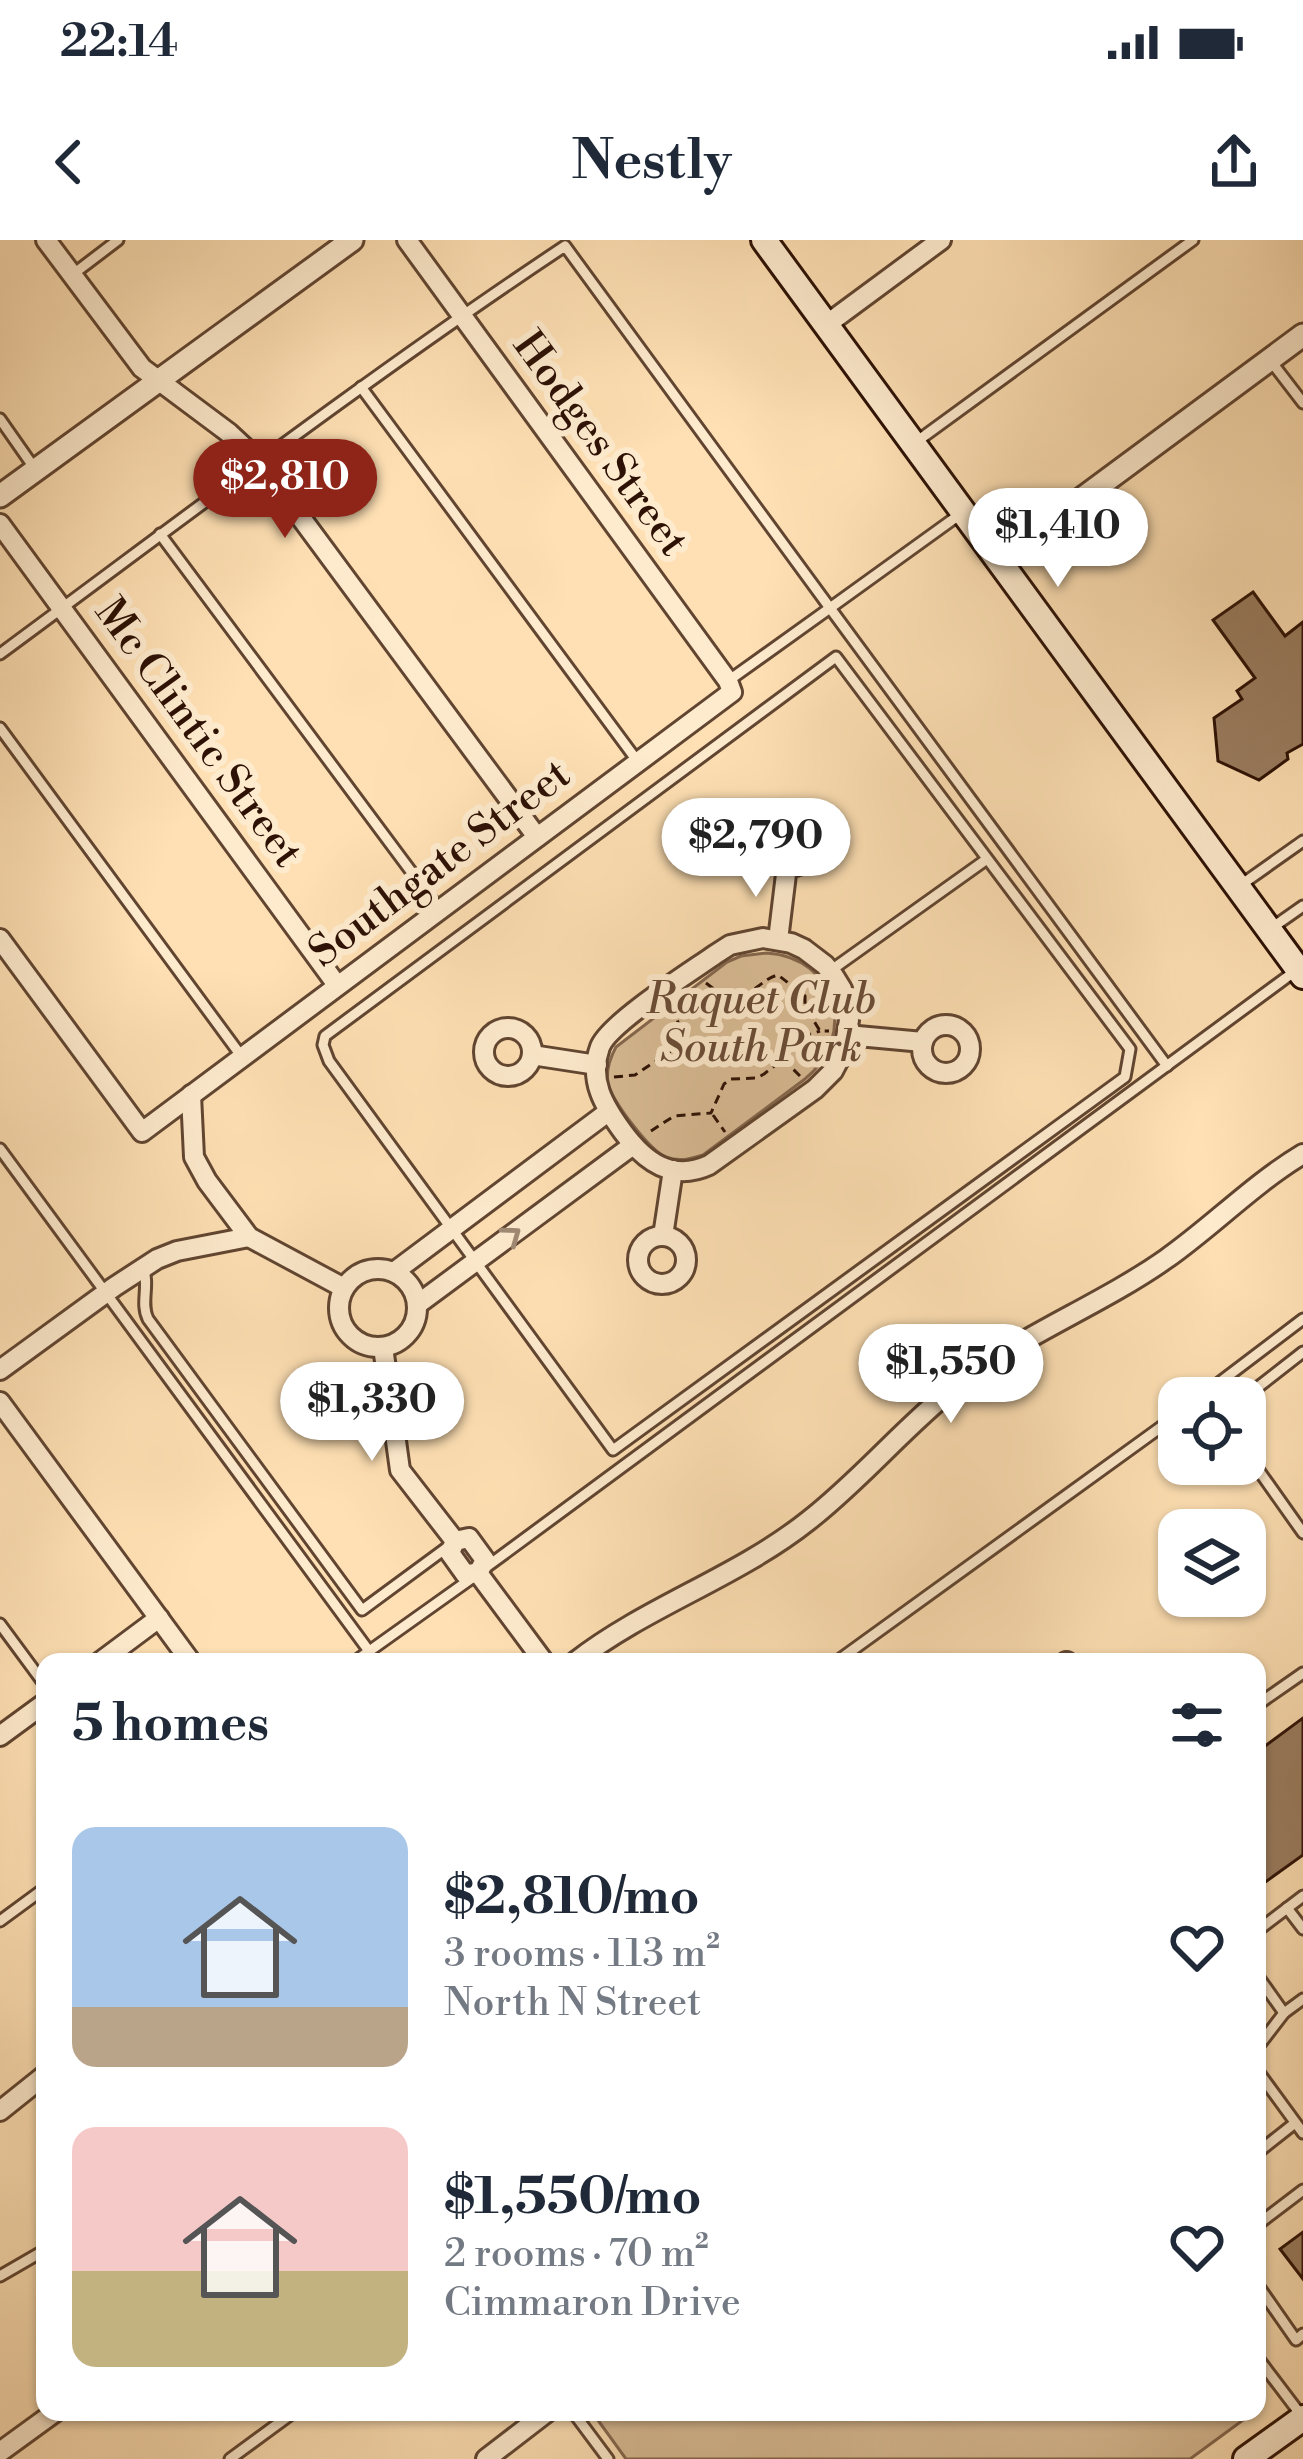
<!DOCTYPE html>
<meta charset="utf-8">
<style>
:root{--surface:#fff;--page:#f2f2f3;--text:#1f2937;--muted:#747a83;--accent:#8f2418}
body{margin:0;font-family:"Libre Bodoni",serif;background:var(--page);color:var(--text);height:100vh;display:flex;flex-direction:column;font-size:45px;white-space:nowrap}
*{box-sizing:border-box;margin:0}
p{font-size:39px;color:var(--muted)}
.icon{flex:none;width:66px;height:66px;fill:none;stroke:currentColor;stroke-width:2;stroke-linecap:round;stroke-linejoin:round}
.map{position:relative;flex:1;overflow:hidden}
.panel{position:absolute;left:36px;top:1413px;width:1230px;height:768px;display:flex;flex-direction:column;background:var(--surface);border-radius:24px;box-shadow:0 3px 9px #0004}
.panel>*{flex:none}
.buttons{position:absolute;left:1158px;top:1137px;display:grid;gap:24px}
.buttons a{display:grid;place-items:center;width:108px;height:108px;border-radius:24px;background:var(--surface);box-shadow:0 3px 9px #0004;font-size:60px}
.price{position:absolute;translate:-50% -102px;padding:0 27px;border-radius:42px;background:#fff;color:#222;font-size:39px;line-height:78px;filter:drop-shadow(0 3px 6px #0008)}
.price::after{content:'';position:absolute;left:50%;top:72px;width:36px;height:27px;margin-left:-18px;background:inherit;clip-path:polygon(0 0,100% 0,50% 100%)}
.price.active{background:var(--accent);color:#fff}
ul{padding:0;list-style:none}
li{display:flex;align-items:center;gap:36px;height:300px;padding:0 36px}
li span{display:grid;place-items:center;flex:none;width:336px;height:240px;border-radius:24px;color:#555}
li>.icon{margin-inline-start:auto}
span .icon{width:144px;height:144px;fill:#fffc;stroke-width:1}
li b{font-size:51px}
h2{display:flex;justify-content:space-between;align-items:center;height:144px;padding:0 36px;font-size:51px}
.status{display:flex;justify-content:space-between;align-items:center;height:84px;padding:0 60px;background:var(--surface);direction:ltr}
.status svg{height:33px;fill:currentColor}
header{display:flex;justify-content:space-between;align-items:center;height:156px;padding:0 36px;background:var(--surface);font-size:54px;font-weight:700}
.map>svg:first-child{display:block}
</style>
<div class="status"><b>22:14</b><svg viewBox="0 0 49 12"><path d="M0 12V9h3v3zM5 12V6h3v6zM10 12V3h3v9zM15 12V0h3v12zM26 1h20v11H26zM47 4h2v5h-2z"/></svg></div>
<header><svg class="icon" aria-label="back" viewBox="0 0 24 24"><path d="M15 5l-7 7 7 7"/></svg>Nestly<svg class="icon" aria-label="share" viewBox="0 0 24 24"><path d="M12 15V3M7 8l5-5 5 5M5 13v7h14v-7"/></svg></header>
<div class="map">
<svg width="1303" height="2219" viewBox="0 0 1303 2219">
<rect width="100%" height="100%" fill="#fee0b4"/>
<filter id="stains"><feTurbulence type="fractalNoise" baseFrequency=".00167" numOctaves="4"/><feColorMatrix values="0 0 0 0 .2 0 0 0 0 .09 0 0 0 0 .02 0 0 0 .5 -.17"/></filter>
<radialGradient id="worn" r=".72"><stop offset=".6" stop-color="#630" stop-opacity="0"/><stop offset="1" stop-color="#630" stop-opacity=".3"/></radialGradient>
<g fill="#dabd96" stroke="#84674e" stroke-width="3">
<path d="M767,713C837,718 858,795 805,839L703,915C691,919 679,922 666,917C650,911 612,861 608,843C606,831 610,818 616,807L727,722L741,716Z"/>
<path d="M592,2172H1254L1190,2219H626Z"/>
</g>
<g fill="#9a7d60" stroke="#2d1105" stroke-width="3">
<path d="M1253,352L1285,396L1303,382V504L1287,513L1288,519L1259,540L1218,521L1214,478L1242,459L1237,451L1255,438L1213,380Z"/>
<path d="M1303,1478V1615L1257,1648V1512Z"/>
<path d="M1303,1992V2039L1280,2009Z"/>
</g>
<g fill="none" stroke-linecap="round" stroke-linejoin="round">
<defs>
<g id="service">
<path d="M72,35L118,0"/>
<path d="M1270,120L1303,163"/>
<path d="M361,147L638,522"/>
<path d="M0,179L35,229"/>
<path d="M916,202L1193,0"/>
<path d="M160,294L439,669"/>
<path d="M0,414C187,276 371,135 565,6L830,368L959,275"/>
<path d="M836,417L1130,809L1125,837L613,1210L329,821L323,805L325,796Z"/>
<path d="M728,441L830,368L1167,826"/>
<path d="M0,488L242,817"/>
<path d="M1238,647L1303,601"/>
<path d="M1273,687L1303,666"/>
<path d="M830,731L987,619"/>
<path d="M0,909L369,1411"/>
<path d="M143,1028C150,1045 140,1063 148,1079L362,1370L449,1306"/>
<path d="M1199,1158L1303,1079"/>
<path d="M1244,1158L1303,1112"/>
<path d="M1245,1211L1303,1293"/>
<path d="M485,1328L1298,729"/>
<path d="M0,1384L45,1445"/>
<path d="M354,1422L472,1338"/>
<path d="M836,1422L1179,1174"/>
<path d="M1257,1465L1303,1433"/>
<path d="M1287,1668L1303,1689"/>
<path d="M0,1681L45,1648"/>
<path d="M1257,1691L1303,1656"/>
<path d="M1257,1735L1284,1773"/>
<path d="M1257,1808L1284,1773L1303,1759"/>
<path d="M1257,1830L1303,1893"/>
<path d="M1257,1913L1295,1883"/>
<path d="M1257,1985L1303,1950"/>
<path d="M0,2036L45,2010"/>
<path d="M1257,2044L1296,2100L1303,2094"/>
<path d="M1257,2117L1301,2175"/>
<path d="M573,2172L608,2219"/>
<path d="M230,2219L294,2172"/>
</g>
<g id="minor">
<path d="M46,0L142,128L229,193L259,221L537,597"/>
<path d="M826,85L941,0"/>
<path d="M0,284L337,745"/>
<circle cx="792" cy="602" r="24"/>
<path d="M763,698L791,703L804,709L825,725L834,736L842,749L849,780L844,810L833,831L815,849L709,925C672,942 645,922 623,892C604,866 588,840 600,807C609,783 692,731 716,714L730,705Z"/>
<path d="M0,699L142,892L732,452L728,441L407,0"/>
<path d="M778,700L787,626"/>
<circle cx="946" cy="809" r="24"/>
<circle cx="508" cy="812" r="24"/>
<path d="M847,795L923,802"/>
<path d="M532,815L597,825"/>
<path d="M191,855L194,917L207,941L249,997L344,1048"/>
<circle cx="662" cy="1020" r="24"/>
<path d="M663,996L673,930"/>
<circle cx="378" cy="1068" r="39"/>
<path d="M394,1032L608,872"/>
<path d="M418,1064L633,905"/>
<path d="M383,1107L400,1230L455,1301L450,1313L465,1334L478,1333L544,1422"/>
<path d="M0,1130L114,1047L157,1019L177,1011L249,997"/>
<path d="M0,1162L191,1422"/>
<path d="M455,1301L469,1298L485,1320L478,1333"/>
<path d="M100,1422L159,1378"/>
<path d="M575,1422C647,1366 736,1338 808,1281C861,1240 904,1187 956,1146C1021,1095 1099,1066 1166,1019C1213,986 1253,944 1303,914"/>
<path d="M1066,1422H1067"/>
<path d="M0,1496L45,1463"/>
<path d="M0,1871L45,1835"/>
<path d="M0,2212L55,2172"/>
<path d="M486,2219L547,2172"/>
</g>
<g id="tertiary">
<path d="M0,256L352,0"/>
<path d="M999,320L1303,95"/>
</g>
<g id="secondary">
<path d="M764,0L1303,736"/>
<path d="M1246,2219L1303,2178"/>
</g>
</defs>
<use href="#service" stroke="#614531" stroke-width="15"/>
<use href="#minor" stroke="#614531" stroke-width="24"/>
<use href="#tertiary" stroke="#614531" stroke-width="27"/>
<use href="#secondary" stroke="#2d1105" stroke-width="30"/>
<g stroke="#2d1105" stroke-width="3" stroke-dasharray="9 6" stroke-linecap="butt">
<path d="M706,743L732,763C750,756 764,738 778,735L805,756V766L820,791H829"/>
<path d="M783,819L800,836"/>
<path d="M614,837L635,835L675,808L680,801L681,792L673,766"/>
<path d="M713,875L725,892"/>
<path d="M651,891L674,876L711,873L724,844L731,839L757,838L764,834L783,819L787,807L795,799L820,791"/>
</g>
<use href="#service" stroke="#feebce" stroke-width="9"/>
<use href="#minor" stroke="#feebce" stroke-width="18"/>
<use href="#tertiary" stroke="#feebce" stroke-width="21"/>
<use href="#secondary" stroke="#feebce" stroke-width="24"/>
</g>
<defs><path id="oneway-chevron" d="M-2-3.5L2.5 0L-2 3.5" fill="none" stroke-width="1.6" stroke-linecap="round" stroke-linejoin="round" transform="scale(3)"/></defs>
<use stroke="#a08974" href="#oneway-chevron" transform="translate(512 995) rotate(-36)"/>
<g text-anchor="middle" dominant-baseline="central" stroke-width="12" stroke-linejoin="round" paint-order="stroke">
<g font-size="42" fill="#2d1105" stroke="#feebce">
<text transform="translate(600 204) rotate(54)">Hodges Street</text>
<text transform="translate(198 493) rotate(54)">Mc Clintic Street</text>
<text transform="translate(440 624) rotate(-37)">Southgate Street</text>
</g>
<g font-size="42" font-style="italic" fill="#6a4d38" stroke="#feebce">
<text x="761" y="760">Raquet Club<tspan x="761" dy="48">South Park</tspan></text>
</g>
</g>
<rect width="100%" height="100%" filter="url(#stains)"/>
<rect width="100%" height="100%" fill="url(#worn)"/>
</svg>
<div class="buttons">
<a><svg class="icon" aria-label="locate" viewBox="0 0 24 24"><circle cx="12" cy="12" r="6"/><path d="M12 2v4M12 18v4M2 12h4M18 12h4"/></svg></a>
<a><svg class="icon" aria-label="layers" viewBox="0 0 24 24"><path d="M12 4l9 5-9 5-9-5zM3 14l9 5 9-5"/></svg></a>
</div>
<b class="price active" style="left:285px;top:301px">$2,810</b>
<b class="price" style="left:1058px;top:350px">$1,410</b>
<b class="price" style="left:756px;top:660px">$2,790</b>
<b class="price" style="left:951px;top:1186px">$1,550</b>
<b class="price" style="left:372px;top:1224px">$1,330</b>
<section class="panel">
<h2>5 homes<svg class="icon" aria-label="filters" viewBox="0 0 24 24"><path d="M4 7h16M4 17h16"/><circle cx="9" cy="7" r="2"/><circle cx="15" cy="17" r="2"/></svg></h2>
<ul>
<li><span style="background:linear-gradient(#a9c7e8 75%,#b9a48a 0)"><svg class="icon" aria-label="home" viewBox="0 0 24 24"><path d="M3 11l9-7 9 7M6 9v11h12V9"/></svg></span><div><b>$2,810/mo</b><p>3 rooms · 113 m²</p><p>North N Street</p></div><svg class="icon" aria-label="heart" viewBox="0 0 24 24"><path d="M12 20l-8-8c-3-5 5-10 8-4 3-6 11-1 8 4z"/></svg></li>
<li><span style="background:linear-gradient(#f6c9c9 60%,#c2b280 0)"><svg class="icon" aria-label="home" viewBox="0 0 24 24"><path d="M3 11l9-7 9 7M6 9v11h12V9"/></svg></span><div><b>$1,550/mo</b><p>2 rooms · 70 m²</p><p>Cimmaron Drive</p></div><svg class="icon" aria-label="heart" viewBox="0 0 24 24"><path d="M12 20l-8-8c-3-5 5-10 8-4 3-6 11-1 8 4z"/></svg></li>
</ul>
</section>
</div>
